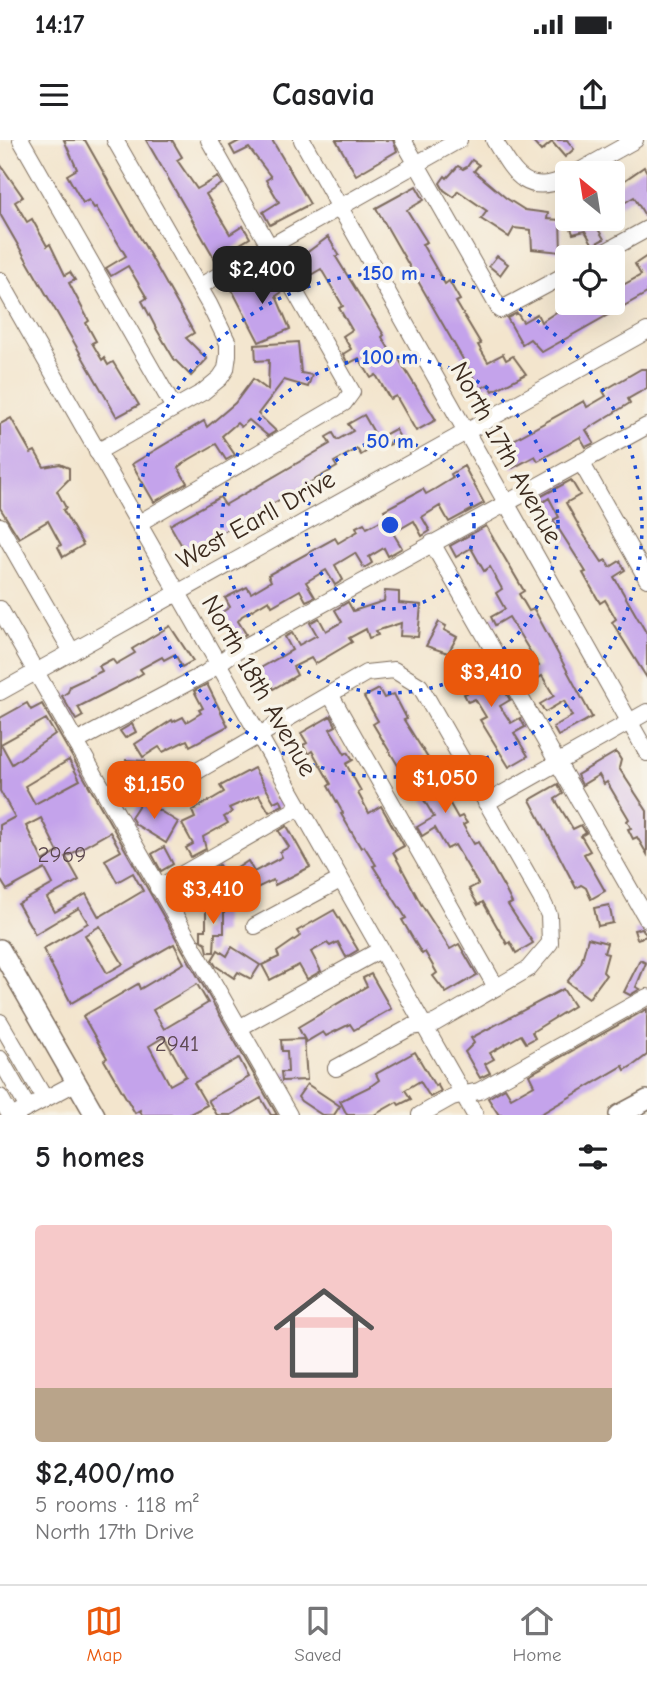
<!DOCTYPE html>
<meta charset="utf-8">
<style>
:root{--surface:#fff;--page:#f6f6f6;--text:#202124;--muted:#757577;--line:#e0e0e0;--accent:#ea580c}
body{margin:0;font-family:"Comic Neue",sans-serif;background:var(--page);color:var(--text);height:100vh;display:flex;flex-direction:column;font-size:26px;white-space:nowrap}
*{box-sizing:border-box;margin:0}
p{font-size:23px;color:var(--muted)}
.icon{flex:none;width:38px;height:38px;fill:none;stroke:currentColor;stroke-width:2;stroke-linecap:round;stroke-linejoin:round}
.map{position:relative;height:975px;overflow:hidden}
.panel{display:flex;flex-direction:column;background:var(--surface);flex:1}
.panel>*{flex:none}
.needle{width:46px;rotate:330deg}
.buttons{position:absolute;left:555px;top:21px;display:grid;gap:14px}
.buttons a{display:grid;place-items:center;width:70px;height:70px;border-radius:7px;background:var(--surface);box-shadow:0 7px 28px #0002;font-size:35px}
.price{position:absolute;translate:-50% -60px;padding:0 16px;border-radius:14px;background:var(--accent);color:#fff;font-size:23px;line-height:46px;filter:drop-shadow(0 2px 4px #0008)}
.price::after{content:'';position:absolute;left:50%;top:42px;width:21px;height:16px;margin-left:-10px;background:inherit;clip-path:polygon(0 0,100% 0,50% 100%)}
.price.current{background:#222;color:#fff}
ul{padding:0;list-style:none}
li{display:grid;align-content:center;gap:14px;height:371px;padding:0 35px}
li span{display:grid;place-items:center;height:217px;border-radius:7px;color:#555}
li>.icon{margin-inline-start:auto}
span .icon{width:126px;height:126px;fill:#fffc;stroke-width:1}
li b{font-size:30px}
h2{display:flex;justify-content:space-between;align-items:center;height:84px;padding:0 35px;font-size:30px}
.status{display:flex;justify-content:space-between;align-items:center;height:49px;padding:0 35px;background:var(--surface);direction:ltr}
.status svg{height:19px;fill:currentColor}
header{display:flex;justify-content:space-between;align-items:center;height:91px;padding:0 35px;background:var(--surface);font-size:32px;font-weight:700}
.dock{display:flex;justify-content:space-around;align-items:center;height:98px;border-top:2px solid var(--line);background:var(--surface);font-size:19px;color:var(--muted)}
.dock a{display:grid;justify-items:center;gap:4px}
.dock .current{color:var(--accent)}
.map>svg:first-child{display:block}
</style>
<div class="status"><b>14:17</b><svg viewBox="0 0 49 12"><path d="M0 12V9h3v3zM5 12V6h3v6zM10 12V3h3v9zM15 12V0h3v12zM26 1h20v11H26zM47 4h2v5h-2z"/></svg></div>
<header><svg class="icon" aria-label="menu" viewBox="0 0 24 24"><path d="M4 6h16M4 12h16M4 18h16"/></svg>Casavia<svg class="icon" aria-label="share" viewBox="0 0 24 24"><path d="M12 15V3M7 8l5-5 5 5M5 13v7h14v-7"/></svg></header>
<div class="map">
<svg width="647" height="975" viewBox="0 0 647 975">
<rect width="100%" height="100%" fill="#f7f3e8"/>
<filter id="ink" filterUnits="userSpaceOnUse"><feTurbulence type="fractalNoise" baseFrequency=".0143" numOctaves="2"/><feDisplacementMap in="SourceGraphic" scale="14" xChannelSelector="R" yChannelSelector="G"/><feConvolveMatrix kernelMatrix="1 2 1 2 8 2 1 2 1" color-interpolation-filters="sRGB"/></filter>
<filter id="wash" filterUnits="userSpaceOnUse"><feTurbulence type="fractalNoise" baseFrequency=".00686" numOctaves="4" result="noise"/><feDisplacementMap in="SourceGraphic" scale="28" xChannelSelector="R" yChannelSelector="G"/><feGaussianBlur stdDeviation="1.57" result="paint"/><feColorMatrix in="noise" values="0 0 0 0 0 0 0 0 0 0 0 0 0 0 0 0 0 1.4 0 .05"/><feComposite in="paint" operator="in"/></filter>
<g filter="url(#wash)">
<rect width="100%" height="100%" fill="#f3e5cd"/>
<g id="blocks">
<g fill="#c4a3eb" fill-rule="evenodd">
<path d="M64,0H85L194,193L186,198L207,219L191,236L174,219L157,190L142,161L147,158L128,126L111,136L106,128L126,116L96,67L94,68L89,60L83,63L67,35L77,29Z"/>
<path d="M146,0H172L182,17L177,20L197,49L218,37L222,44L206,54L230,94L243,86L250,98L215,119Z"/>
<path d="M241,0H272L310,64L270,85L263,72L279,62L266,40L271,37L249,8L235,15L230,6Z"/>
<path d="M336,0H393L397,11L356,35Z"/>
<path d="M531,0H567L574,9L565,17L552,2L541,11Z"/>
<path d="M472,20L479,25L474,31L506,58L525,70L548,73L547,79L560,80L561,112L532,109L531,90L514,88L509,97L481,79L487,71L458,51L454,57L444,50L440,43L445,36L447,38L458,26L463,29L467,27Z"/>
<path d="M0,24L23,57L15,62L27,82L32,79L47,106L50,104L65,135L70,132L75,140L69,143L89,181L86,183L96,201L92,203L102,220L104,218L108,225L113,222L139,265L117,277L0,74Z"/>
<path d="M644,27L647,32V79L634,57L612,70V49Z"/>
<path d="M416,46L424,60L407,70L427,102L422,104L445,144L449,141L460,160L456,162L481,204L478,205L488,222L503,214L506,220L513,216L526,234L493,251L489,244L480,249L376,68Z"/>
<path d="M568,79H592L604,99L593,105L585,91L573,94Z"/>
<path d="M328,97L339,115L336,117L384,195L382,197L392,214L395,213L436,280L416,291L396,256L390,259L376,235L371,238L359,218L348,224L343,214L351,209L343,196L352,190L339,168L343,166L321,129L304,139L299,132L302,130L297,120Z"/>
<path d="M497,116L508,124L500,135L489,126Z"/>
<path d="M647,116V153L542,212L530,199L522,204L507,178L517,173L523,182L537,174L541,182L567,165V171L581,163H612V128L623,145L641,135L635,124Z"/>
<path d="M268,126L282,152L276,156L290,189L259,202L231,148L247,139L251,145L268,136L264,129Z"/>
<path d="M298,202L301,233L312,235L308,247L284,240L258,274L276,291L268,296L249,280L241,287L237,283L222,296L235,315L226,320L216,304L190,319L178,327L187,343L154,362L132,324L204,281L207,287L235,263L253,239L268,250L269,220L256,221L255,205Z"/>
<path d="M641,229H647V248L628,259L630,263L586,290L594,303L586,307L580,297L538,321L535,316L513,328L501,307L584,261L587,267L606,256L603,251Z"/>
<path d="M364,275L380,303L361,315L357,309L334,322L337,327L186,413L170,385L220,357L225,365L330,304L326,297L333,293L337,300L353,291L348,284Z"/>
<path d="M11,278L31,313L35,311L44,327L60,324L69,328V339L57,351L66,368L63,370L83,405L63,417L58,407L61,405L48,381L19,398L0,368V284Z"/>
<path d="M395,289L401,299L389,305L384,295Z"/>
<path d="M464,326L484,363L449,382L440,366L422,377L430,391L422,396L414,381L393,393L402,408L388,416L384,408L369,417L372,423L364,428L355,413L335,425L343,440L335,445L326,430L306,442L315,457L306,461L300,450L272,466L269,460L242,476L238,481L246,494L236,500L227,483L222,486L216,476L230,467L225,458L247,447L251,453L271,441L268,435L335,398L338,403L358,391L356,387L364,383L367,388L388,377L384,370L423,349L426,354L435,349L453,338L451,334Z"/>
<path d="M571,340L580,355L566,363L584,395L602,422L606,420L610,427L620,421L625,430L614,437L647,494V538L612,482L616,479L605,460L600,463L583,433L586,432L553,380L559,377L549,358L543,362L540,357Z"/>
<path d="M486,386L524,451L519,454L529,471L534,469L592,577L558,596L553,587L572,576L564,561L545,572L540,564L554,556L542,536L526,546L521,537L539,526L509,477L495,485L491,477L505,469L496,453L502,449L490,427L484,431L471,408L456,417L450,406Z"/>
<path d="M385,451L399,452V463L421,465L418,497L400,496L401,483L376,491L378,495L369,498L366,489L349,498L352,502L315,524L311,518L293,527L297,535L273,549L270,543L258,548L250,534L292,510L285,497L292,493L299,505L317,495L310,483L319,478L326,491L342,482L335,470L348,462L353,471L384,461Z"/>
<path d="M439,482L446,486L444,490L457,497L448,513L426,506Z"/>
<path d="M170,486L193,521L182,527L175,514L164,520L162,517L140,529L143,533L135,538L78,567L83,576L76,580L62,556L68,552L70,546L102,531L99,526L112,519L116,524L135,513L132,509Z"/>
<path d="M472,513L488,540L491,539L500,554L505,551L510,560L500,566L511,583L520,578L525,587L514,593L528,616L509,627L480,580L486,577L475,559L468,562L464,554L467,553L451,526Z"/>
<path d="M207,544L228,586L190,606L187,600L163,612L159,607L143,617L135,604L172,580L173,582L183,577L186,582L201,573L199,570L203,568L194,551Z"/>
<path d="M379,549L384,558L394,554L407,579L404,580L450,653L445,655L458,678L462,676L467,683L463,685L474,704L478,702L505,749L512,763L508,765L533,803L516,813L510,802L507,804L483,762L478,765L469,749L478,744L455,705L447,709L435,688L422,696L417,687L434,677L421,655L417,657L373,584L378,581L364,557Z"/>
<path d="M27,563L31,570L42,564L277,975H271L261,958L231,975H217L208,960L249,937L239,918L194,943L207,965L188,975H142L140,970L135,973L104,920L107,918L83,876L138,844L140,849L184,823L174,804L71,863L43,809L88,783L79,768L35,794L18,764L53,744L45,729L7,750L0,739V685L15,677L0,651V578ZM46,579L55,594L12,624L1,604ZM69,620L80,640L35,664L25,646ZM41,678L58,712L43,721L26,686ZM110,692L121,711L105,720L117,742L133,733L143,751L99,777L86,754L55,772L47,758L79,740L66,717ZM100,786L123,824L107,833L85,795ZM197,844L208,863L164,889L153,870ZM164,897L186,936L170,945L149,906Z"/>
<path d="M331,576L336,586L330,589L345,614L348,612L353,620L346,624L361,651L358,653L369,673L381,666L404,706L393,712L421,764L450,809L459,804L477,835L446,853L433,836L437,833L425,812L422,814L402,780L406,778L373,726L376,725L364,706L361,708L341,674L343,673L328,646L331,644L312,611L308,614L303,605L307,603L301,593Z"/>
<path d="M132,584L136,592L125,598L120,591Z"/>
<path d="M616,612L621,620L619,628L647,671V714L637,697L633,699L628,689L631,688L627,681L629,679L607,642L604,644L599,635L582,645L577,635Z"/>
<path d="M126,620L145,621L143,656L120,655Z"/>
<path d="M254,628L274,662L280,659L283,665L269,672L259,655L229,668L232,672L224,677L228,683L203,697L206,709L191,717L186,708L193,704L182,684L195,678L192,671L224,652L220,646Z"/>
<path d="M558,644L563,654L555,659L573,689L581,685L586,693L581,696L590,711L584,714L605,751L591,759L586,748L581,745L576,748L530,660Z"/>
<path d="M142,660L178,682L166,703L135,684L131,677Z"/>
<path d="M287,686L310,727L275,745L273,740L240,756L237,752L226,760L212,739L207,742L203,735L219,725L225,736L248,721L254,732L282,717L280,712L289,707L279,691Z"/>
<path d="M164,707L173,724L161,731L152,714Z"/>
<path d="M609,765L613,783L598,786L594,768Z"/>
<path d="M206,766H224V793H215L214,812H208L206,803L201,800V790H206Z"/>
<path d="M334,770L358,810L346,817L338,802L330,806L327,803L311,812L321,831L307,839L299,825L270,840L262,825L279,817L277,812L300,796L297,791Z"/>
<path d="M642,788L647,796L637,799L634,790Z"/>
<path d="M588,798L607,803L604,813L608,814L603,832L606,835L589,858L567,842L581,823Z"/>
<path d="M232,807L260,825L251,839L238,832L234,838L216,826L212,820L218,810L227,816Z"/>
<path d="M640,820L646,823L636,847L640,849L630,855L624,852Z"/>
<path d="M371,834L391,869L354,890L350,884L326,896L323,892L306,902L298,887L367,846L363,838Z"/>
<path d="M563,849L574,866L532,892L535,898L526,903L521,895L490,913L494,919L485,924L490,933L480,938L465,912L474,903L471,898Z"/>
<path d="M647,869V915L635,924L625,930L623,926L539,975H499L493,966L488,958L505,948L511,958L520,953L534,945L529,935Z"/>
<path d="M304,899L307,940L282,941L281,932H288L287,911H282L281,900Z"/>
<path d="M415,912L435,946L437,944L441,951L430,957L420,941L405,950L411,959L399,965L397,962L374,975H347L340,961L371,946L379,940L376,934Z"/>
<path d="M307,944L340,966L334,975H322L301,961L298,957Z"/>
</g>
</g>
</g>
<g filter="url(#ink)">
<use href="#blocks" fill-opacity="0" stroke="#7b6b5b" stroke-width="2"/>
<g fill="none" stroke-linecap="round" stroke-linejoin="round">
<defs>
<g id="minor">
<path d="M21,0L174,268"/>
<path d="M302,0L647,613"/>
<path d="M403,0L500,170L567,134"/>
<path d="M494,0C514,33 525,57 567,38"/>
<path d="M576,33L635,0"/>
<path d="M596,117L647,89"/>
<path d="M0,140L475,975"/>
<path d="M200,146L459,0"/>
<path d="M97,312L203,252L220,238L226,229L228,215V203L209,164L115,0"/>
<path d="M581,322L647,439"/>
<path d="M139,383L344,263L352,252L209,0"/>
<path d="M0,386L72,512"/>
<path d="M432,403L647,779"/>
<path d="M0,469L289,975"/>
<path d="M0,552L647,191"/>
<path d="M330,554L496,847"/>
<path d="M76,602L206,533L230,515L647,286"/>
<path d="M175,644L366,533L394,530L420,546L541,758L549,775L550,803L528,829L435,883L411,887L336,928"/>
<path d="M486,663L647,572"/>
<path d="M158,748L300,667"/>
<path d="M255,786L340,740"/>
<path d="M0,882L45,959"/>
<path d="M239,888L380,810"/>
<path d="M0,919L28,968"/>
<path d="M0,957L10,975"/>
<path d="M15,975L77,942"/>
<path d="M420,975L452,957L479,951L647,857"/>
</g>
<g id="major">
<path d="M0,809L95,975"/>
<path d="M619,975L647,960"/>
</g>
</defs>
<use href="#minor" stroke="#7b6b5b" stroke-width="18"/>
<use href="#major" stroke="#7b6b5b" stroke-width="22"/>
<use href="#minor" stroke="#fff" stroke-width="16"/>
<use href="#major" stroke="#fff" stroke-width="19"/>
</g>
</g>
<g fill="none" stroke="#1d4ed8" stroke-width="3.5" stroke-dasharray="3.5 7">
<circle cx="390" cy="385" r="84"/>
<circle cx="390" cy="385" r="168"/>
<circle cx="390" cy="385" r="252"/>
</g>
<g text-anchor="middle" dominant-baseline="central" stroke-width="7" stroke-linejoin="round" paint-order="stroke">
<g font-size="23" fill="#5d4851">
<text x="62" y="714">2969</text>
<text x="177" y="903">2941</text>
</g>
<g font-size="26" fill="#3b2a1e" stroke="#f7f3e8">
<text transform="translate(506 313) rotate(61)">North 17th Avenue</text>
<text transform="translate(256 380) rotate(-29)">West Earll Drive</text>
<text transform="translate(259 546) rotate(60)">North 18th Avenue</text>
</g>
</g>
<circle cx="390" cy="385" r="10" fill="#1d4ed8" stroke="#f7f3e8" stroke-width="3.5"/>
<g font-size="21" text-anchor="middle" font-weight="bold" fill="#1d4ed8" stroke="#f7f3e8" stroke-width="7" stroke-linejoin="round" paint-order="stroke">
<text x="390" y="140">150 m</text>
<text x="390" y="224">100 m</text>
<text x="390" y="308">50 m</text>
</g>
</svg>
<div class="buttons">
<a><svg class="needle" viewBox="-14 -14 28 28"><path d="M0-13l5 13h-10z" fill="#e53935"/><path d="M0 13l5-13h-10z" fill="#757577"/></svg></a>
<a><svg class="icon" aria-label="locate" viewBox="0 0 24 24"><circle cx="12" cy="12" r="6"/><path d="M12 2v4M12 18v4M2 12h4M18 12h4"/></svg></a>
</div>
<b class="price current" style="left:262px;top:166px">$2,400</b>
<b class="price" style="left:491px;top:569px">$3,410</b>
<b class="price" style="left:445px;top:675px">$1,050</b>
<b class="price" style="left:154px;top:681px">$1,150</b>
<b class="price" style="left:213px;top:786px">$3,410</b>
</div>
<section class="panel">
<h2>5 homes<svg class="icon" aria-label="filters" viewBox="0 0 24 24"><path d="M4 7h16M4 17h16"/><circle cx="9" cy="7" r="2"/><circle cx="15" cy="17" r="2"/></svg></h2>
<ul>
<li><span style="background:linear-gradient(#f6c9c9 75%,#b9a48a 0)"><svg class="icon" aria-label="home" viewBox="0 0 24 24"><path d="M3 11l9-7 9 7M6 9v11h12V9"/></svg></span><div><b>$2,400/mo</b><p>5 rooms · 118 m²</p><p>North 17th Drive</p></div></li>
</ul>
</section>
<nav class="dock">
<a class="current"><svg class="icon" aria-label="map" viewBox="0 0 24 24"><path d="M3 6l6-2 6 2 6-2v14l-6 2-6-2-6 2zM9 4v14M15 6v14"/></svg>Map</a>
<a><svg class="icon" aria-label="saved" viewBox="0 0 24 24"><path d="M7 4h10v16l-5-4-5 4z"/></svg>Saved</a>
<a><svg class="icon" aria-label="home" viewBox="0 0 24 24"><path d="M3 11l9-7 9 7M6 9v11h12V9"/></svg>Home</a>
</nav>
